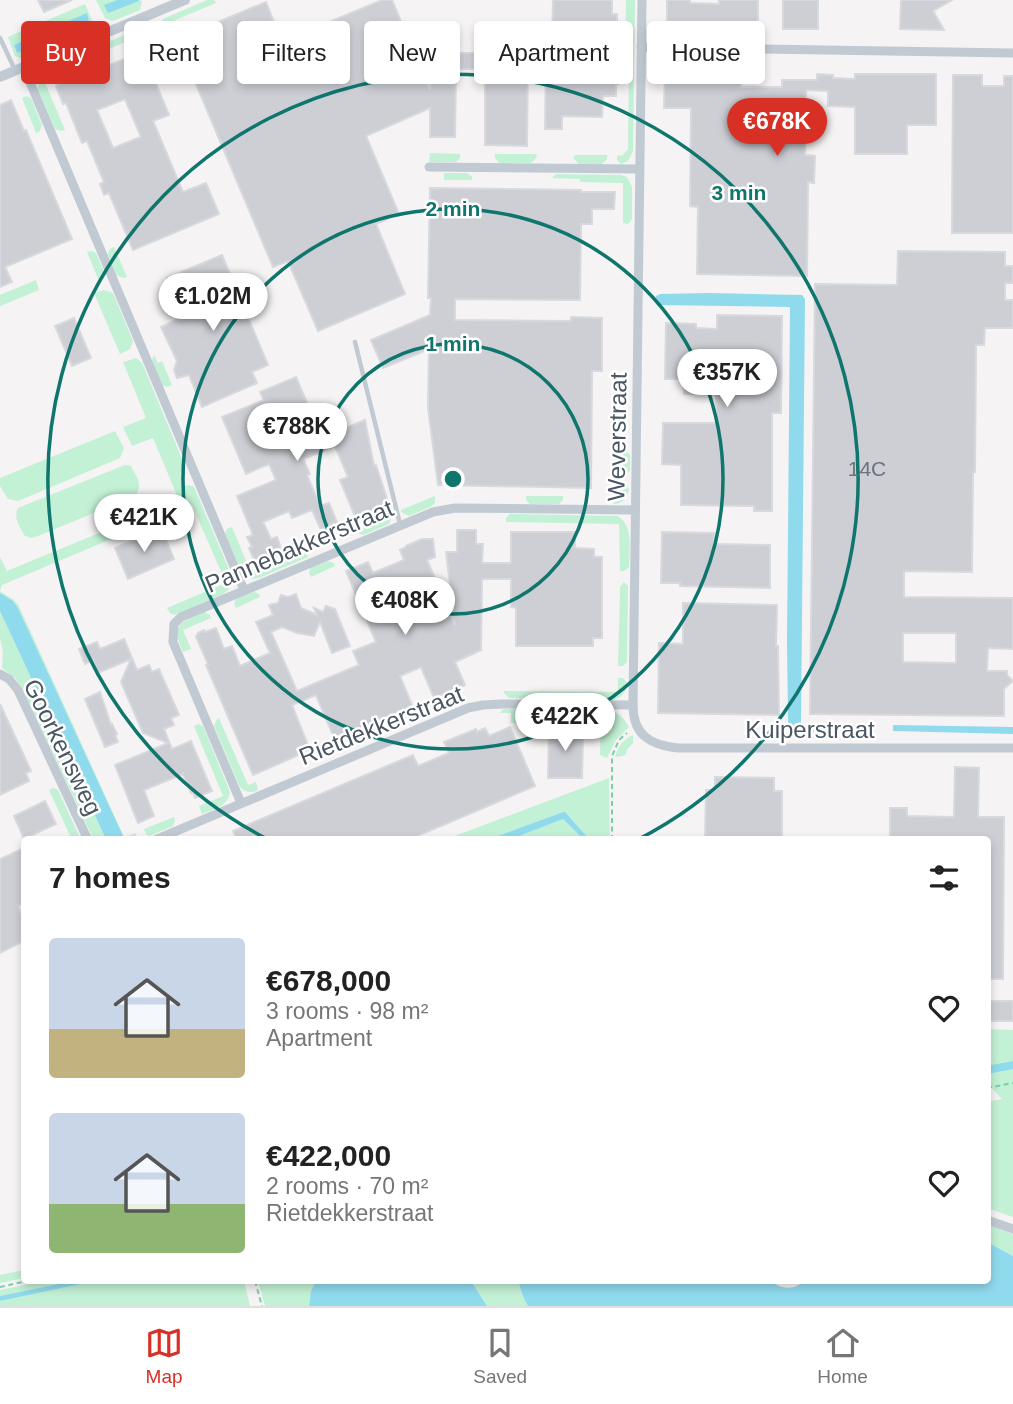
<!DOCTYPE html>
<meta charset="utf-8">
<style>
:root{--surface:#fff;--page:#f6f6f6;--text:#222;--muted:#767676;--line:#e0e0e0;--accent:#d93025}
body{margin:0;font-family:Helvetica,sans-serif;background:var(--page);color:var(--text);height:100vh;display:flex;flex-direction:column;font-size:26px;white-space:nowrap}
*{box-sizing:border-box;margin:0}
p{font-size:23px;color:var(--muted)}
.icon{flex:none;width:38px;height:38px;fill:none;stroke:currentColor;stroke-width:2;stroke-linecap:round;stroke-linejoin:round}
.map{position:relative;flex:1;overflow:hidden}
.sheet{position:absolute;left:21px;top:836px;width:970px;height:448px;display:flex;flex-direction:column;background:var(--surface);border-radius:7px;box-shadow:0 4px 10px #0003}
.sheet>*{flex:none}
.hud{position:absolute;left:21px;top:21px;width:971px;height:63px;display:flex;gap:14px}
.price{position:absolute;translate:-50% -60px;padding:0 16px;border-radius:24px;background:#fff;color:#222;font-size:23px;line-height:46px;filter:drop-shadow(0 2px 4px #0008)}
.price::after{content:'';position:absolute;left:50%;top:42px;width:21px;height:16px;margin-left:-10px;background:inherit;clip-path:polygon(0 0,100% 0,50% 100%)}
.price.active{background:var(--accent);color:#fff}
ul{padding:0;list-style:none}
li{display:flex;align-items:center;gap:21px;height:175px;padding:0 28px}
li span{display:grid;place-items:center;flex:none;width:196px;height:140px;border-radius:7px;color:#555}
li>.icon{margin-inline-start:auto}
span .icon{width:84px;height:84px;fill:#fffc;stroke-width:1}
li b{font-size:30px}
h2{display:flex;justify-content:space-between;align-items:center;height:84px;padding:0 28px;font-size:30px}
.chip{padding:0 24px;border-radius:7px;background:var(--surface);box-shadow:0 4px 10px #0003;font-size:24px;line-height:63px}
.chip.active{background:var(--accent);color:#fff}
.tabs{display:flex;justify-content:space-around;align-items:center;height:98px;border-top:2px solid var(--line);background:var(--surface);font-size:19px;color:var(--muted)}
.tabs a{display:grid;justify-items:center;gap:4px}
.tabs .active{color:var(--accent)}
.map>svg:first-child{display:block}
</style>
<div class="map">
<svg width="1013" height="1306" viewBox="0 0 1013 1306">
<rect width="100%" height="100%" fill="#f5f3f3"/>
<g fill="#c3f1d5" fill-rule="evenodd">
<path d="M96,0H117L104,5L139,0L142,1L140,10L113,21L105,18Z"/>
<path d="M207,0H214L216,3L161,26L163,19Z"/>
<path d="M626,0H635L633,151L628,161L621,164L617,160V156L623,155L628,149L629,64L625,63Z"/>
<path d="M85,4L93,23L91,31L23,59L15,56L8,37ZM86,14L89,22L17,53L14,45Z"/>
<path d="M146,26L150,31L95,55L96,47Z"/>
<path d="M83,52L88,58L43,78L65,130L61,131L55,129L38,89V77L46,68Z"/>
<path d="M26,96L31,98L42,125L40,131L36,133L22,98Z"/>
<path d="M430,153L460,154V158L456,162H429Z"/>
<path d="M495,154H537L536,158L531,163H499L495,158Z"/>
<path d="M574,155H607V159L602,164H579L574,159Z"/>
<path d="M444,173H467L472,177V180H444Z"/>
<path d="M556,174L621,175L627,177L632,187V219L628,224L623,223V183L580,182V179L552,178Z"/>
<path d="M114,247L127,277L124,278L116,275L108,254L110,249Z"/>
<path d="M91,251L96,253L104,272L99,281L87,252Z"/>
<path d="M36,280L39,290L0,306V295Z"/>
<path d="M104,290L113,293L133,341L130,349L120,354L94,293Z"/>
<path d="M154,355L158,363L162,361L172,385L167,387L162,385L152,360Z"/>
<path d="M133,359L136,358L142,363L185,466L183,472L180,473L184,486L189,485L194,487L231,574C234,583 230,590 223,594L175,615L170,613L167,608L226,583L192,505L2,585L0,591L14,600L19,606L124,837L136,833L137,840H112L122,835L18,608L13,601L0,593V557L7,571L179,500L153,438L132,446L123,427L146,418L123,362Z"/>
<path d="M115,431L124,448L120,458L18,501L8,499L0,486V478Z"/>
<path d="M621,451H626L630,455V471L625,475H620Z"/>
<path d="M125,465L131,466C136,476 144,485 135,496L38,536L31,538L25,536C20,527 13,519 18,508Z"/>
<path d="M620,485H625L629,489C628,497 623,503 615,504L610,500V497L620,496Z"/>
<path d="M435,496V503L430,507L409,516L401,512V510Z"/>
<path d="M526,496H563V500L559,504H530L526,500Z"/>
<path d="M393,514L389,524L363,535L357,533L364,530L363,526Z"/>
<path d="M510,514L618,516C634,527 629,549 629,567L624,571H620L619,524L506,522V518Z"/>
<path d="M232,527L251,573L305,550L308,557L259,578L252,579L242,573L225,534L227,529Z"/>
<path d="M328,561L334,563L335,566L311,577L309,573L310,568Z"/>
<path d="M624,582L628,586L627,662L623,666H618L620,587Z"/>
<path d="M254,592L259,594L260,597L236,608L234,604L236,599Z"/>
<path d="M0,611L105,837L109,840H94L92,836L21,686L15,678L2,668L3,652L0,638Z"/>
<path d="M204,612L210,615L211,618L183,630L191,649L183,652C171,624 179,623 204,612Z"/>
<path d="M618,678H623L627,683C626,693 621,699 611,700L509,698L504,693V691L618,692Z"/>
<path d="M503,709H529L534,714H525L524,723H511V713H500Z"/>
<path d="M594,711C612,711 619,709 629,727L616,740L607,758L600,755L601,715L591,714Z"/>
<path d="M219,718L248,785L256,782L258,790C250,794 243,792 239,785L214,726L217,719Z"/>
<path d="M198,724L203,726L230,792C228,806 214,809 202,814L199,806L223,796L194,726Z"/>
<path d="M633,735V743L627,750L626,754L623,756L615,757C618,747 623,739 633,735Z"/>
<path d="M609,778L610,840H590L565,812H563L487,840H444Z"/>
<path d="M53,788L58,790L81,840H72L49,790Z"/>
<path d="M174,817L175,821L173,826L149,836L146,834L144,829Z"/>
<path d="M563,819L584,840H509L560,820Z"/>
<path d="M987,1029L1013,1030V1217L987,1208V1102L1002,1099L987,1083Z"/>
<path d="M987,1225L1013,1234V1256L987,1242Z"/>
<path d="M24,1270V1278L0,1283V1275Z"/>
<path d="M43,1281H73L0,1296V1290Z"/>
<path d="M95,1281H244L250,1306H0V1301Z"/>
<path d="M258,1281H316L311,1291L309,1306H265Z"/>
<path d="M471,1281H518L524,1299L528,1306H487Z"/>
</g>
<g fill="#90daee">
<path d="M117,0H139V1L108,13L104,5Z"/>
<path d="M87,13L89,22L17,53L14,45Z"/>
<path d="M710,293L802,295L805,299L801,723L803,724L823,725V731L804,732L789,726L788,722L787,641L790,308L789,307L657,305L656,304V296L660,294Z"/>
<path d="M0,593L13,601L18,608L123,836L112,840L105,837L0,611Z"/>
<path d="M841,725L875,726L874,733H841Z"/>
<path d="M893,725L1013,727V734L893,731Z"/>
<path d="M563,812H565L590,840H584L563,819L509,840H487Z"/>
<path d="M1013,1061V1069L987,1074V1066Z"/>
<path d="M987,1242L1013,1256V1306H528L524,1299L518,1281H774L775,1284C786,1290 795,1289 804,1281H987Z"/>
<path d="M73,1281H95L0,1301V1296Z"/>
<path d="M316,1281H471L487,1306H309L311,1291Z"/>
</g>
<g fill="#cdcfd5" stroke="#d7d9de" stroke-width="2" fill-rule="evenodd">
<path d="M38,0H72L44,12Z"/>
<path d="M382,0H392L430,90L431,53H528L527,146L485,145V69H456L455,137H430V108L366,136L399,214L376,224L405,294L318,331L288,261L273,267L177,39L266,2L282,42Z"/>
<path d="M553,0H612V14H617V27H611V40H600V44L552,43Z"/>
<path d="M667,0H690V3L719,4V0H758V26L719,24V28H674V24H667Z"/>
<rect x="783" y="0" width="35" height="29"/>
<path d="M901,0H952L933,11L944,30L900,29Z"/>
<path d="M143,52L169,115L153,121L183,192L206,183L219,214L133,250L109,193L104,195L100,184L104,182L87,141L82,143L66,103L63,104L56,86L59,84L58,80L80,71L82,75ZM125,99L141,137L113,148L97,110Z"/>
<path d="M546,61L616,63V75H618V84H616V96H603L602,117L562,116V129H545Z"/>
<path d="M665,71L741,72V87H782V80H817V74L833,75V78L855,79V74H936V125H907V154H855V107L828,106V91L806,90L805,155L815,156L814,183L808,182L807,276L697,274L698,207L690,206L691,108H664Z"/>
<path d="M953,75H982V86H1004V76H1013V233H952Z"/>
<path d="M11,100L24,131L26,130L72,239L5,267L12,282L0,287V105Z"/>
<path d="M430,188L581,190V192H615L614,209H592V224H581L580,300L455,299V320L571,321V317L602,318V371H592L591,488L438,485L428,408L429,349L383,368L371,340L430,315L431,298H428Z"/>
<path d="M898,251L1005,252V266H1013V283H1005V300H1013V328H985L984,345H976L975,472H973L972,572L904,571V597L1013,598V649L988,648L987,671H1007V675L1013,681L1004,689V716L810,714L815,284L897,285ZM903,633H956V663L903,662Z"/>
<path d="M222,255L268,365L252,372L257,383L202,407L189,375L177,378L174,370L177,361L161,327L183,317L167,278Z"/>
<path d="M717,315L782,316L781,413H772V511H754V506L681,505V465L662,464L663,423H716V394H684V379H665L666,323L696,324V328L717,329Z"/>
<path d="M74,318L91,358L72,366L55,326Z"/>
<path d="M296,377L322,438L365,420L374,466L376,465L389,505L356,519L340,480L348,477L335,446L303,459L310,474L307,475L320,506L329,503L337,522L321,530L312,510L292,518L289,511L263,522L271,539L277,537L281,548L275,550L276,553L272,557L269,556L255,562L249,548L252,547L247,537L253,535L237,496L276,480L269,464L246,474L222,417L264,400L260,392Z"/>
<path d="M161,528L174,559L128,579L115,548Z"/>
<path d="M457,530H476V544H483L482,563H511V532H575V548L594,549V557H602V638H593V646H516V608L511,607V579H482L481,650L455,662L465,685L434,698L421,667L400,676L412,705L411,708L335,740L316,695L292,705L310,750L253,775L206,665L208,664L196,637L198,633L204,630L205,632L216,628L224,649L232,646L240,666L270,653L256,622L273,615L269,605L278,603L281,595L288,597L296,594L301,608L317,615L314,608L323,612L326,606L335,609L350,646L332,653L320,622L314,636L297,633L282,627L271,632L297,691L359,665L353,651L376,642L346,571L368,562L373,573L404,560L400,550L406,547V546L422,539H433L435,557L427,560L455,625L446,552H457Z"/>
<path d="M662,532L714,533V544L770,545V588L680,586V583H661Z"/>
<path d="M683,603L777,605L776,646H778L779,715L658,713L659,643L683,644Z"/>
<path d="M124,639L137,670L149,665L152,672L159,669L179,715L171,718L174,725L164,729L172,749L191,741L212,791L195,798L193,792L191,793L183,774L144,790L154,816L138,823L115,765L168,743L143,733L121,682L131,659L98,673L93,660L85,664L79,649L97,642L100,649Z"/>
<path d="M100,692L111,725L112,724L117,734L115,735L118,742L105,747L85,699Z"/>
<path d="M0,704L31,771L26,773L29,781L0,795Z"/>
<path d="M510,727L535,786L408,840H237L233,831L413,755L418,766L449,753L444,742L476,729L477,732L485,728L489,736Z"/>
<path d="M549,727H574L583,736L582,778H548Z"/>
<path d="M955,767L979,768L978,817H1004L1003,979H987V840H890V808H907V816L954,817Z"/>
<path d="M715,777L774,778V791H782V840H705L706,790H715Z"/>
<path d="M45,801L56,824L24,839L14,816Z"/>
<path d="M24,848V903L18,906L24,921V941L0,953V859Z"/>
<rect x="987" y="1001" width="26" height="20"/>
</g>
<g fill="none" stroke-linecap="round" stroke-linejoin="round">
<g stroke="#7ad0a6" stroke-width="2" stroke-dasharray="5 3.5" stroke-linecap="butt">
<path d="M612,840V756L619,740L627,733"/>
<path d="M987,1088L1013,1083"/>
<path d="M255,1281L262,1306"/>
<path d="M0,1287L27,1281"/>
</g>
<g stroke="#c1cad2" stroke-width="4.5">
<path d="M0,38L15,70"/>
<path d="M355,342L400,524"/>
</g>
<g stroke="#c1cad2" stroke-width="9">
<path d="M642,0L633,705C633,735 650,745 678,748H1013"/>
<path d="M641,47L1013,53"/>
<path d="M24,68L244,590"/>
<path d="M429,167L639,169"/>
<path d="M0,674L9,679L18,690L88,840"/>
<path d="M241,803L173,642L174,624L181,617L433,512L455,508L635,510"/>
<path d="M155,840L468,708L483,705L502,704L633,705"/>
<path d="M987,1220L1013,1229"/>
</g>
<path stroke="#c1cad2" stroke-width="10" d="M0,77L185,0"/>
</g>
<g fill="none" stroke="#0f766e" stroke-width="3.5">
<circle cx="453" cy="479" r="135"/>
<circle cx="453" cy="479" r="270"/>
<path d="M269 840A405 405 0 1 1 637 840"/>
</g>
<g text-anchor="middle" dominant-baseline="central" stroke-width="5" stroke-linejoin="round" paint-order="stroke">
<g font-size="21" fill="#6b747e">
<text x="867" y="468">14C</text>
</g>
<g font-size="24" fill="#4a5661" stroke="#fff">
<text transform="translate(617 437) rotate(-89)">Weverstraat</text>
<text transform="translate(299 546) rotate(-23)">Pannebakkerstraat</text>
<text transform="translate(381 725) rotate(-22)">Rietdekkerstraat</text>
<text x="810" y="729">Kuiperstraat</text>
<text transform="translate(63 747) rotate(64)">Goorkensweg</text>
</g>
</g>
<circle cx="453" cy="479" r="10" fill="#0f766e" stroke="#fff" stroke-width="3.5"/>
<g font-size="21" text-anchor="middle" font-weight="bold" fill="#0f766e" stroke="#fff" stroke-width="5" stroke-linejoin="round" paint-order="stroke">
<text x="739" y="200">3 min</text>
<text x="453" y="216">2 min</text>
<text x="453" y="351">1 min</text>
</g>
</svg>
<b class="price active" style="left:777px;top:158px">€678K</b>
<b class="price" style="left:213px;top:333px">€1.02M</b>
<b class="price" style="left:727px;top:409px">€357K</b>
<b class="price" style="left:297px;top:463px">€788K</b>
<b class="price" style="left:144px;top:554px">€421K</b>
<b class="price" style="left:405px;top:637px">€408K</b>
<b class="price" style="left:565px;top:753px">€422K</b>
<div class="hud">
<a class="chip active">Buy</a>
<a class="chip">Rent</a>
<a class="chip">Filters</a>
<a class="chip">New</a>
<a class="chip">Apartment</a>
<a class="chip">House</a>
</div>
<section class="sheet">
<h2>7 homes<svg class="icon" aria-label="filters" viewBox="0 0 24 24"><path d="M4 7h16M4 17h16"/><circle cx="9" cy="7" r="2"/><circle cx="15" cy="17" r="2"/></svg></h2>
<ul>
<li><span style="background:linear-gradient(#c9d6e8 65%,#c2b280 0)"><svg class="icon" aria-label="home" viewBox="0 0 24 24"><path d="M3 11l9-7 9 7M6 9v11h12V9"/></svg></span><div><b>€678,000</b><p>3 rooms · 98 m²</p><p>Apartment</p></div><svg class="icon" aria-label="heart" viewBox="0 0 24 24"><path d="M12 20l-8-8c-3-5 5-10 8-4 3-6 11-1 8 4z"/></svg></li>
<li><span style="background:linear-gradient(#c9d6e8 65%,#8fb573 0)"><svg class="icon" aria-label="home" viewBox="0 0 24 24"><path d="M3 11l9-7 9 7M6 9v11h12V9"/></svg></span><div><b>€422,000</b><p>2 rooms · 70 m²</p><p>Rietdekkerstraat</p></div><svg class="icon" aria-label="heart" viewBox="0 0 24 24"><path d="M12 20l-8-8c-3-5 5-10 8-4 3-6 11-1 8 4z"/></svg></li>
</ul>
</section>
</div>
<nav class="tabs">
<a class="active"><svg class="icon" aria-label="map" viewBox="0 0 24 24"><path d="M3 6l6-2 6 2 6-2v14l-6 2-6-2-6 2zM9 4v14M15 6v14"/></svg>Map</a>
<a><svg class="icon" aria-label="saved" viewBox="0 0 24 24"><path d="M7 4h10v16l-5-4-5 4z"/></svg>Saved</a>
<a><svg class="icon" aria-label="home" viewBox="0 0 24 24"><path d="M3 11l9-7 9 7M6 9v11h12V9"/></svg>Home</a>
</nav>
